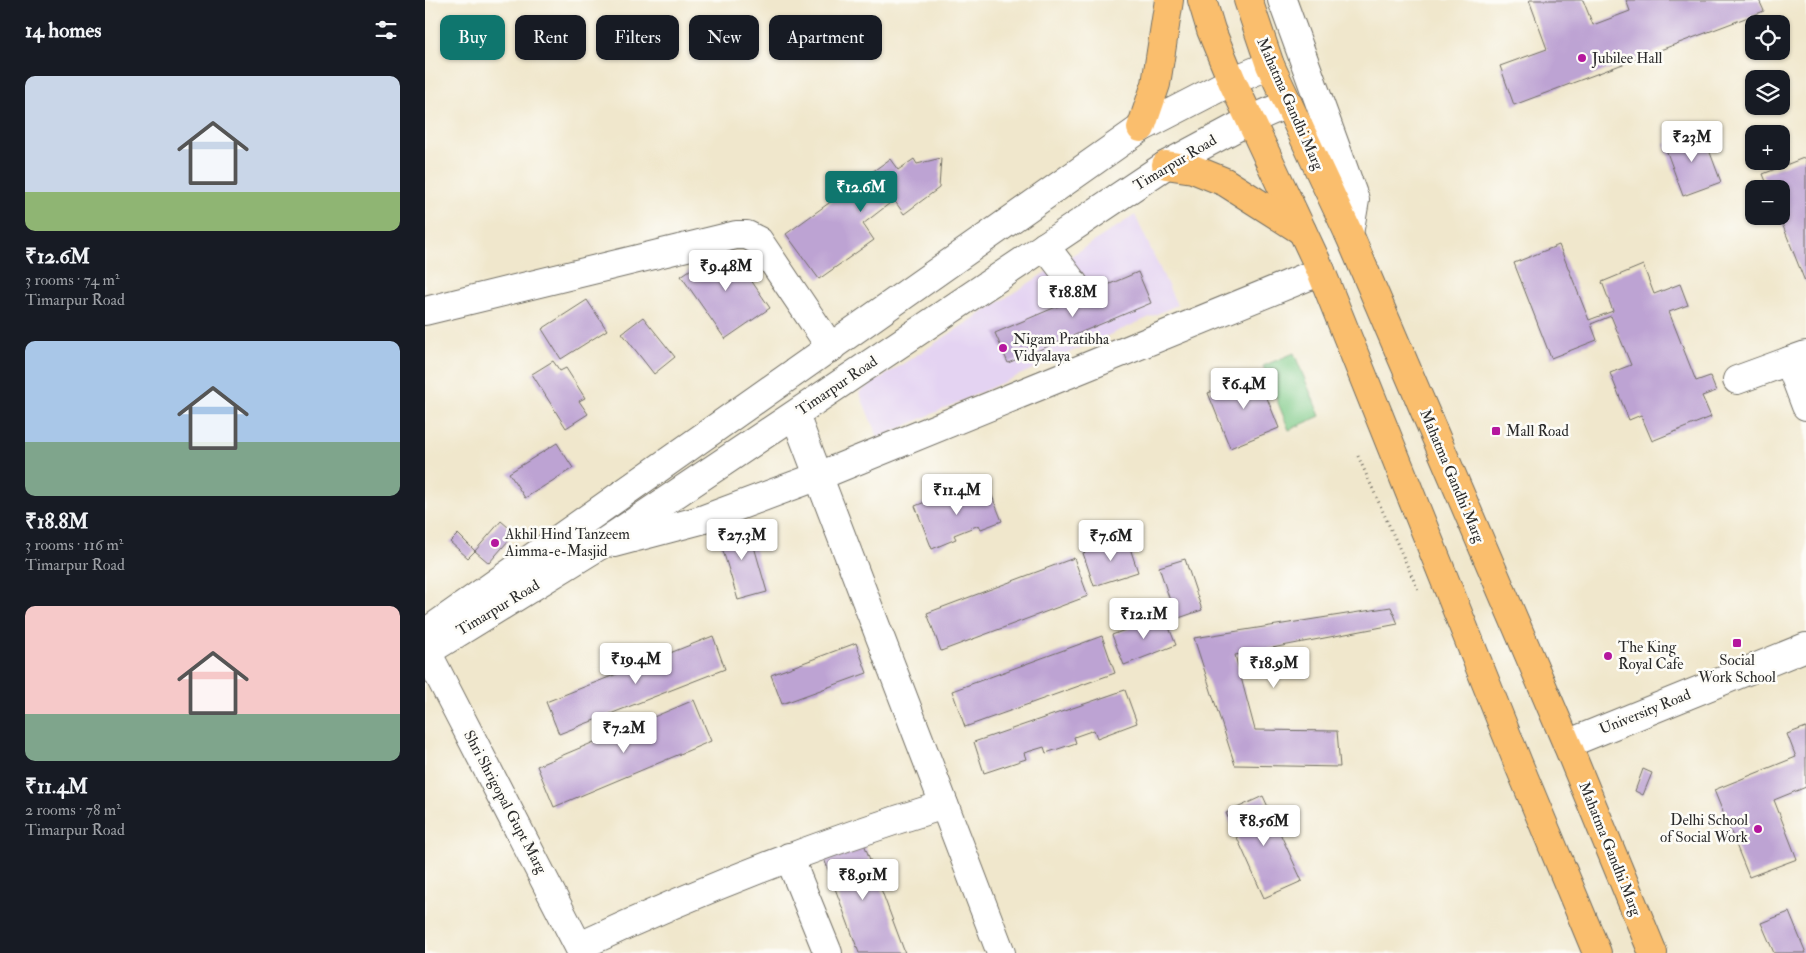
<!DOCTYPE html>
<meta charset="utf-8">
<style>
:root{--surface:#171b24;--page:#20242c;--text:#f1f3f6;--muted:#9ea1a6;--accent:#0f766e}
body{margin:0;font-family:"IM FELL Double Pica",serif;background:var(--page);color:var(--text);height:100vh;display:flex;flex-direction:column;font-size:19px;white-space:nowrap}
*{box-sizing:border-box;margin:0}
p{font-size:16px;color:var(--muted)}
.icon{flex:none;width:28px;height:28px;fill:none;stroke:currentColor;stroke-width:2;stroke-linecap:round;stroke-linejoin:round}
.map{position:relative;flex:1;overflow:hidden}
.sheet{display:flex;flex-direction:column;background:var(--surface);width:425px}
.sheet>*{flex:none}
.top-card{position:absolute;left:15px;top:15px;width:475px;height:45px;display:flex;gap:10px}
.buttons{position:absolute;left:1320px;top:15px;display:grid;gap:10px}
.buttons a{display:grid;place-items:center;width:45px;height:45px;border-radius:10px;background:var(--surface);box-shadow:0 1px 4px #0004;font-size:25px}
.price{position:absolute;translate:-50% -42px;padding:0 11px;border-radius:5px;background:#fff;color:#222;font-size:16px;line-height:32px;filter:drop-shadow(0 1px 2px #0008)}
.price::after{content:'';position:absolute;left:50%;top:30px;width:15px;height:11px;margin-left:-8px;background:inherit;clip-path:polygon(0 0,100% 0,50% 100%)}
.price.on{background:var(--accent);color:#fff}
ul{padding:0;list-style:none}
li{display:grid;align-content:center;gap:10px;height:265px;padding:0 25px}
li span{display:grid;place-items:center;height:155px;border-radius:10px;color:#555}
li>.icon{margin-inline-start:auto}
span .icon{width:90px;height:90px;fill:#fffc;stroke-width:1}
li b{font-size:21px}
h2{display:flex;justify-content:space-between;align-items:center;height:60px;padding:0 25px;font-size:21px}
.chip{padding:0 18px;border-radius:10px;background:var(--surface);box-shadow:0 1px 4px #0004;font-size:18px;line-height:45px}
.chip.on{background:var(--accent);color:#fff}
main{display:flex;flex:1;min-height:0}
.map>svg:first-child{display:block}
</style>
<main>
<section class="sheet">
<h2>14 homes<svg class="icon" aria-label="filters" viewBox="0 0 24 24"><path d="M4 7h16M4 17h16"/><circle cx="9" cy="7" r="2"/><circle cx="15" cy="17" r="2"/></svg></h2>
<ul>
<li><span style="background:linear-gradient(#c9d6e8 75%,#8fb573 0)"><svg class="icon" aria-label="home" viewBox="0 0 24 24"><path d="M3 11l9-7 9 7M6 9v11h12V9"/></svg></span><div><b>₹12.6M</b><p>3 rooms · 74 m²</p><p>Timarpur Road</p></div></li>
<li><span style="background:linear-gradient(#a9c7e8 65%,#7fa58c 0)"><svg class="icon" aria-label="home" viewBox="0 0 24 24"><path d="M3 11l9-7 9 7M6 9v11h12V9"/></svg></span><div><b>₹18.8M</b><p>3 rooms · 116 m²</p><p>Timarpur Road</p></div></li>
<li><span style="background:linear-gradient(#f6c9c9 70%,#7fa58c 0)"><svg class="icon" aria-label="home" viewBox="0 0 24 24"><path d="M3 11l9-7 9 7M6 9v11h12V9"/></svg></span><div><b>₹11.4M</b><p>2 rooms · 78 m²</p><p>Timarpur Road</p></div></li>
</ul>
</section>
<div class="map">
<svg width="1381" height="953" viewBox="0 0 1381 953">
<rect width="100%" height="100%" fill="#fdfcf7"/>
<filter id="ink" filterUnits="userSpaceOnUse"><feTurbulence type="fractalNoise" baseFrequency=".02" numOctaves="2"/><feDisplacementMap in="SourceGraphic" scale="10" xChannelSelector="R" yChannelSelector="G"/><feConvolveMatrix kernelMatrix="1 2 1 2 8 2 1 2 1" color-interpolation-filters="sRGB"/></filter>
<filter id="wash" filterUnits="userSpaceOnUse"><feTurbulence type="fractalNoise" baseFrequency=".0096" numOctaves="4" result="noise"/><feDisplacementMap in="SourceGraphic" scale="20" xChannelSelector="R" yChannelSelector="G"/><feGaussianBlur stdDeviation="1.12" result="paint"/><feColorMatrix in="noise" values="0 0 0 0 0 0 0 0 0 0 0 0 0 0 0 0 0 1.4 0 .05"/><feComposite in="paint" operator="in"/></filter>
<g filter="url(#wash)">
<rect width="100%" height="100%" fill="#f0e7cc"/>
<path fill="#e4d3f2" d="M710,215L752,305L453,438L434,392Z"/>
<path fill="#7eca88" stroke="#547a5a" d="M869,353L895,416L864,430L838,366Z"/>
<g id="blocks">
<g fill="#bda3d3">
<path d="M1104,0H1158L1168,25L1205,11L1201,0H1334L1339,11L1089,105L1075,66L1122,49Z"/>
<path d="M1277,131L1296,182L1258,196L1239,144Z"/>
<path d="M1381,157V284L1354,216H1356V189H1344L1338,174Z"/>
<path d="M516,158L514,188L479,214L469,200L438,224L449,240L394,279L361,234L465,159L473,170L489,159L492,164Z"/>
<path d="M302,245L345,308L300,339L256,276Z"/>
<path d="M1134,245L1164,320L1188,311L1177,282L1218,265L1229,294L1255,284L1263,305L1244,312L1271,381L1285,376L1291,391L1277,396L1286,417L1227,441L1216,415L1204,420L1185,373L1206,365L1186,316L1166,324L1172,340L1126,358L1089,263Z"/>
<path d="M713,272L726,303L583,363L570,333Z"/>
<path d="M162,300L182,330L136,359L117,329Z"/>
<path d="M218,317L250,357L229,374L197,333Z"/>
<path d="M128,361L135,371L141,368L160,398L154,401L163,414L141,428L107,374Z"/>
<path d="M832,373L854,428L805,448L783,393Z"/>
<path d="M132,443L148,468L100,498L84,473Z"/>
<path d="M563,486L577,521L556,529L554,525L529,535L531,539L507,549L490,506L513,497L516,505Z"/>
<path d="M76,521L90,533L64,563L50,551Z"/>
<path d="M322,522L342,592L313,600L292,531Z"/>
<path d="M33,534L50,551L43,558L25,542Z"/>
<path d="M702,539L713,572L669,586L658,553Z"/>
<path d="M649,558L663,596L516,651L502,613Z"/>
<path d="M760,559L777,610L751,619L734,567Z"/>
<path d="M966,607L973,624L810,655L830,730L912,731L915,767L810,765L769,638Z"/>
<path d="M739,615L751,645L699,665L687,635Z"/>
<path d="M288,636L300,669L134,734L121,702Z"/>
<path d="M677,636L690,673L540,727L527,691Z"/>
<path d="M431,643L442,673L357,704L346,675Z"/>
<path d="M700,690L712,723L672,738L669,730L649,737L651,743L621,753L619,747L599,753L601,759L559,773L549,742Z"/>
<path d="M269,700L286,741L129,807L112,766Z"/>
<path d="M1381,727V787L1349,800L1372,859L1324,877L1289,790L1371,757L1362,734Z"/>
<path d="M1218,769L1227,773L1218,795L1210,791Z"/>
<path d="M838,796L877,881L839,898L801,813Z"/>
<path d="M438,841L480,953H434L398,856Z"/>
<path d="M1364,912L1381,953H1349L1336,923Z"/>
</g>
</g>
</g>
<g filter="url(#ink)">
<use href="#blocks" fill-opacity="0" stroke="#706d63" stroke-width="1"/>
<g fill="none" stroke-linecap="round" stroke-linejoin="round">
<defs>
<g id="minor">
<path d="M857,0L930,200L924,234"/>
<path d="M620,246L649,284"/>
<path d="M0,311L311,235H322L334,241L406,348"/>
<path d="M1381,355L1364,361L1381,406"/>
<path d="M1312,380L1364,361"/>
<path d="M370,415L576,953"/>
<path d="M189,543L276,520L394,476L896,271"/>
<path d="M3,631L716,128L807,81L845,65"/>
<path d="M0,648L157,953"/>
<path d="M0,653L172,547L741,165L825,120L862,104"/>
<path d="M1142,744L1381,647"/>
<path d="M364,857L403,953"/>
<path d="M155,946C273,891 394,843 519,805"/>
</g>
<g id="major">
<path d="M777,0L786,30L807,81L896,271L1093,763L1172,953"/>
<path d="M823,0L845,65L924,234L1142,744L1228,953"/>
<path d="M716,128L731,84L744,0"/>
<path d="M741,165L768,169L800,182L877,231"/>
</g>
</defs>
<use href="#minor" stroke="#706d63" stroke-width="30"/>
<use href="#major" stroke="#706d63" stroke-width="30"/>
<path stroke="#706d63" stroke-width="3" stroke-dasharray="1 4" stroke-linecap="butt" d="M933,456L994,592"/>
<use href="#minor" stroke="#fff" stroke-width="28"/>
<use href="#major" stroke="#fabe6d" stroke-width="28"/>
</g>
</g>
<g fill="#b5179e" stroke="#fdfcf7" stroke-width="2">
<circle cx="1157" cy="58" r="5"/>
<circle cx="578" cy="348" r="5"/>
<rect x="1066" y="426" width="10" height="10" rx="2.5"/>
<circle cx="70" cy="543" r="5"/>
<rect x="1307" y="638" width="10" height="10" rx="2.5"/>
<circle cx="1183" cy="656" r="5"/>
<circle cx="1333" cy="829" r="5"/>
</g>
<g text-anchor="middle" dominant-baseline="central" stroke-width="5" stroke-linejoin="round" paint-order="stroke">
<g font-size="15" fill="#2b2b2b" stroke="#fdfcf7" text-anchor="start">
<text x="1167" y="58">Jubilee Hall</text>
<text x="588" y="339">Nigam Pratibha<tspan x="588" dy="17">Vidyalaya</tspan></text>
<text x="1081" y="431">Mall Road</text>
<text x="80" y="534">Akhil Hind Tanzeem<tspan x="80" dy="17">Aimma-e-Masjid</tspan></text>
<text x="1193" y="647">The King<tspan x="1193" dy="17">Royal Cafe</tspan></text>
<text x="1312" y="660" text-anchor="middle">Social<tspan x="1312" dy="17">Work School</tspan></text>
<text x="1323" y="820" text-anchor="end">Delhi School<tspan x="1323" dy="17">of Social Work</tspan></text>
</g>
<g font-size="15" fill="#2b2b2b" stroke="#fdfcf7">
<text transform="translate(865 104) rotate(66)">Mahatma Gandhi Marg</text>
<text transform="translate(750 163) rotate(-31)">Timarpur Road</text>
<text transform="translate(412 386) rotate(-34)">Timarpur Road</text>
<text transform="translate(1027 476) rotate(67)">Mahatma Gandhi Marg</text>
<text transform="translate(73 608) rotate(-31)">Timarpur Road</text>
<text transform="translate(1220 712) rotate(-22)">University Road</text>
<text transform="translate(80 802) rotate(62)">Shri Shrigopal Gupt Marg</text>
<text transform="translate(1185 849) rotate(68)">Mahatma Gandhi Marg</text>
</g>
</g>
</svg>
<div class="buttons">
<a><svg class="icon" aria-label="locate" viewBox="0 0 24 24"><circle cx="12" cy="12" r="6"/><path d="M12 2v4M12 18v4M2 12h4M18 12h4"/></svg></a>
<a><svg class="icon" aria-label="layers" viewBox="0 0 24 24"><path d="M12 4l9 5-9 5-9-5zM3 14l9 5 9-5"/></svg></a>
<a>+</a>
<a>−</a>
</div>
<b class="price" style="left:1267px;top:163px">₹23M</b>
<b class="price on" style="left:436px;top:213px">₹12.6M</b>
<b class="price" style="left:301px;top:292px">₹9.48M</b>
<b class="price" style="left:648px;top:318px">₹18.8M</b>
<b class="price" style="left:819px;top:410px">₹6.4M</b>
<b class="price" style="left:532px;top:516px">₹11.4M</b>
<b class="price" style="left:317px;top:561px">₹27.3M</b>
<b class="price" style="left:686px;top:562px">₹7.6M</b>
<b class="price" style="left:719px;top:640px">₹12.1M</b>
<b class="price" style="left:211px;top:685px">₹19.4M</b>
<b class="price" style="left:849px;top:689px">₹18.9M</b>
<b class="price" style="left:199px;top:754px">₹7.2M</b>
<b class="price" style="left:839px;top:847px">₹8.56M</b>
<b class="price" style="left:438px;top:901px">₹8.91M</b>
<div class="top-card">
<a class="chip on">Buy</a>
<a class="chip">Rent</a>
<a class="chip">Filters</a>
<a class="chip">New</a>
<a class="chip">Apartment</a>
</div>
</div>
</main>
